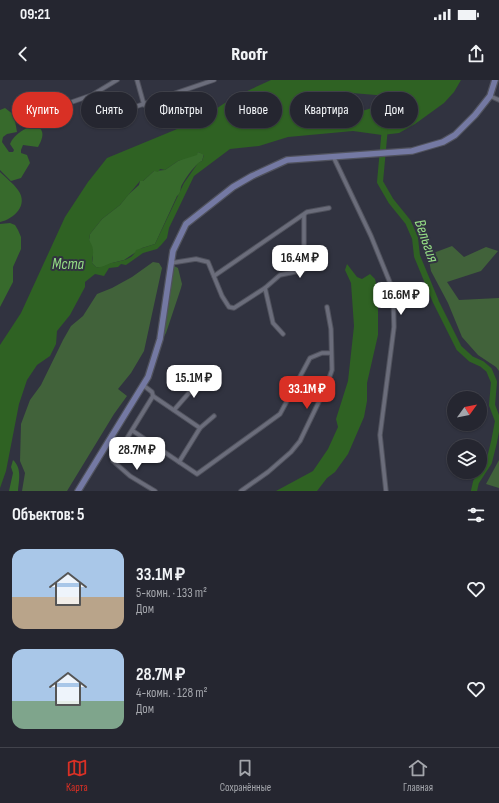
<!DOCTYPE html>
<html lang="ru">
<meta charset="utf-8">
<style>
:root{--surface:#252630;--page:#2d2e38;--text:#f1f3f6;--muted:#a3a5ab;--line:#42434c;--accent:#d93025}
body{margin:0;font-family:"Sofia Sans Condensed",sans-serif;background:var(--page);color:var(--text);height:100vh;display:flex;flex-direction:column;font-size:15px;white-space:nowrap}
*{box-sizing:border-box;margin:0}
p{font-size:13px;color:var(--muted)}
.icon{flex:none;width:22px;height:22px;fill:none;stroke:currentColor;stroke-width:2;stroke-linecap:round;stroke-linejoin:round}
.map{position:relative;height:411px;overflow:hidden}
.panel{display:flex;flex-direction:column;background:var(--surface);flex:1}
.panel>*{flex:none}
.guide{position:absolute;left:12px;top:12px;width:475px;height:36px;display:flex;gap:8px}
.needle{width:26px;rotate:57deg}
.fabs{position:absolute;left:447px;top:311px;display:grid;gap:8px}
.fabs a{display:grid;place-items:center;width:40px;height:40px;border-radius:50%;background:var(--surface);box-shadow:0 1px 3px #0004,0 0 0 1px var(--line);font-size:20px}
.price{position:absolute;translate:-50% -34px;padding:0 9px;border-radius:8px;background:#fff;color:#222;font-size:13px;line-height:26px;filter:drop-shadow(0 1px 2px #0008)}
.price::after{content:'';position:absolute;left:50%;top:24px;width:12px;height:9px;margin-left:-6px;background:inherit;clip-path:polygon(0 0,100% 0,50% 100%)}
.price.current{background:var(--accent);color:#fff}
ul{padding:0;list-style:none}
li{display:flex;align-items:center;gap:12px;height:100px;padding:0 12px}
li span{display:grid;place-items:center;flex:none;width:112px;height:80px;border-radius:12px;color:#555}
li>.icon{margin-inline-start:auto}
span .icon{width:48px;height:48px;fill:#fffc;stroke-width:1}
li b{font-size:17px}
h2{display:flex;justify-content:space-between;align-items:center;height:48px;padding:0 12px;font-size:17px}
.pill{padding:0 14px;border-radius:18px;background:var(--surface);box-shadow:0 1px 3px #0004,0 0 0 1px var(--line);font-size:14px;line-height:36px}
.pill.current{background:var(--accent);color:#fff}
.status{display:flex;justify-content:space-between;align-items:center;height:28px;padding:0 20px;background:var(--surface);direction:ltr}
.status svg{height:11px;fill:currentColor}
header{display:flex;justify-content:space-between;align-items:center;height:52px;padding:0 12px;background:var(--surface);font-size:18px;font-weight:800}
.dock{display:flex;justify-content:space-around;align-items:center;height:56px;border-top:1px solid var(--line);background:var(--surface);font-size:11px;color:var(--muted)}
.dock a{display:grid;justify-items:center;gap:2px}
.dock .current{color:var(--accent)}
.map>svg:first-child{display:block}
</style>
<div class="status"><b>09:21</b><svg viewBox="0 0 49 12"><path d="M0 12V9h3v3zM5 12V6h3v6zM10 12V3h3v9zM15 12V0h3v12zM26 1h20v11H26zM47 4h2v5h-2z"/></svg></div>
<header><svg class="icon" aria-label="back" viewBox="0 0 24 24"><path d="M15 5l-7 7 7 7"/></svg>Roofr<svg class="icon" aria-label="share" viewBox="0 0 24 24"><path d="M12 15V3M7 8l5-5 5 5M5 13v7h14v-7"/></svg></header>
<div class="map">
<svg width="499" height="411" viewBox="0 0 499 411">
<rect width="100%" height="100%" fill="#313340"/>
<g fill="#41623a">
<path d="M452,166L464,177L486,167L498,171L481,191L447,202L459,220L499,218V291L496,287L478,275L462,257L448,223L431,191L428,175Z"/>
<path d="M153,182L159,183L162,188L144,271L131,293L118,309L127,316L114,334L67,411H22L25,393L20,381L21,344L30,320L41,305L63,260L71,246L83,236L97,214L112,208L132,197Z"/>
<path d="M174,186L178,188L182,204L181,208L166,253L162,260Z"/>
<path d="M499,380V408L486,404Z"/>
</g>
<g fill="#376a2c">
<path d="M5,28L14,35L17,52L7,54L3,57L2,62L9,72H13L14,70L10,64C14,54 27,46 37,46C46,51 42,60 38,67L23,65L21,70V73L27,75L30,83L21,98L11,101L0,90V30Z"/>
<path d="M198,72L204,74L202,81C195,84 184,100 181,107C180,111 181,113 177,116L155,164L142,168L124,180L112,183L101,188L96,187L92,183L93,177L89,160L90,154L102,139L120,125L128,115L139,105L140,101H143L154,91L165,90L178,81Z"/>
<path d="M0,92C6,98 13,103 18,110C29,125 14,139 0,142Z"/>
<path d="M10,143L15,145L18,150L21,157V169L13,187V202L0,227V144Z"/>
<path d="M13,380C22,388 19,400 18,411H9L13,393L11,387Z"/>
</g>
<g fill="#2f6223" fill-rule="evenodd">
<path d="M271,0H461L454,12L444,23L415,44L399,53L382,55L353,51L288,57L259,66L230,69L194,96L169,148L167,158L162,164L157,169L143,173L126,185L121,184L118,187L109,188L104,196L95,194L85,202V207L70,235L57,251L56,264L50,276L37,285L27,300L19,324L6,391L0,408V265L21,233L65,137L88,102L107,78L199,40L234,17ZM352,13L388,16L391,18V20L381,27L378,25C357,36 329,34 306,33L303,29C310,14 337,15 352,13ZM198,72L204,75L202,81L198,83L184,103L155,164L136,170C133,180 120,181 111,183C105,185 102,188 96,187L92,183C93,173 95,169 89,160L90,154L102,139L120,125L140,101H143L154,91L158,92L160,89L165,90L178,81L197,75Z"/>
<path d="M347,184L357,197L362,199L370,194L375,199L377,207L376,212L378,219V255L367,303V321L364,337L348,374L335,392L327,398L317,411H276L313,391L328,369L338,347L336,339L348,301L354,246L351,203L345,190Z"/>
</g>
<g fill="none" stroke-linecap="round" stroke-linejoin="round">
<path stroke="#2f6223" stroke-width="6" d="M385,47L380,102L391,121L408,142L415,158L417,176L436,222L459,268L471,279L482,284L489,290L494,302L492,325L498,341L494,362L489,382L476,402L474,411"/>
<defs>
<g id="minor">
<path d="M137,0L144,25"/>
<path d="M490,16L499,20"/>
<path d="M46,31L92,15L117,0"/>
<path d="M120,32L214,0"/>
<path d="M333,76L371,156L393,210L394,247L380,355L386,411"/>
<path d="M171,183L196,179L208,182L222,216L229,227L234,228L265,208"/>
<path d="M214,196L307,132L329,128"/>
<path d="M283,254L273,243L265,208L280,195L304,190V135"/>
<path d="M143,305L152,312L153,316L113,381L130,396L155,411"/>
<path d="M153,316L200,348"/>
<path d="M174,330L202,298"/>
<path d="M133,351L197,394L280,334L310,278L322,273H331"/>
<path d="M179,382L200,348L214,336"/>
<path d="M241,411L268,392L291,372L300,361L326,307L332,290L331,249L327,227"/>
</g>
<path id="primary" d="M78,411L148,297L160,259L173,171L186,144L233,107L252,96L287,80L412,71L443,62L455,55L475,35L490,16L495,0"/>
</defs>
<use href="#minor" stroke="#50525d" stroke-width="5.5"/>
<use href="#primary" stroke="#50525d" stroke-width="8"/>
<use href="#minor" stroke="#6b6d7b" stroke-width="3.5"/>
<use href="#primary" stroke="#7479a3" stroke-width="5.5"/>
</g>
<g text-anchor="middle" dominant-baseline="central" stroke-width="4" stroke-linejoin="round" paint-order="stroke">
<g font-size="16" font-style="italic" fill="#95dd85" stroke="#313340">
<text transform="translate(426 161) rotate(71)">Вельгия</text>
<text x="68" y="184">Мста</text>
</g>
</g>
</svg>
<div class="fabs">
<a><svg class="needle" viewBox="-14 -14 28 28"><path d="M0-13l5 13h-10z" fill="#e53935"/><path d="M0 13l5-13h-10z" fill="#a3a5ab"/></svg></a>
<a><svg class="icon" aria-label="layers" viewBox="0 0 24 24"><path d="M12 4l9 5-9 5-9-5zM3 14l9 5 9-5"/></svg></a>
</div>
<b class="price" style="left:300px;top:199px">16.4M ₽</b>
<b class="price" style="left:401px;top:236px">16.6M ₽</b>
<b class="price" style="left:194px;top:319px">15.1M ₽</b>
<b class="price current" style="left:307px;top:330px">33.1M ₽</b>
<b class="price" style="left:137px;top:391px">28.7M ₽</b>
<div class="guide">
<a class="pill current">Купить</a>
<a class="pill">Снять</a>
<a class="pill">Фильтры</a>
<a class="pill">Новое</a>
<a class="pill">Квартира</a>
<a class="pill">Дом</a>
</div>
</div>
<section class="panel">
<h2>Объектов: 5<svg class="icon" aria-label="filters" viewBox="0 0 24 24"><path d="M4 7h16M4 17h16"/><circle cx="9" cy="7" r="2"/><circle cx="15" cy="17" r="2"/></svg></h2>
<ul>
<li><span style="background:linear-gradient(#a9c7e8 60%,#b9a48a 0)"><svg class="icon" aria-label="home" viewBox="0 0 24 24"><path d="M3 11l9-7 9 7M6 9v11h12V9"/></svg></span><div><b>33.1M ₽</b><p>5-комн. · 133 m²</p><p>Дом</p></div><svg class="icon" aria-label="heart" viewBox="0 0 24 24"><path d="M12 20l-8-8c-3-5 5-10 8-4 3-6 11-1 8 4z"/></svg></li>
<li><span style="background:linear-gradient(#a9c7e8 65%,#7fa58c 0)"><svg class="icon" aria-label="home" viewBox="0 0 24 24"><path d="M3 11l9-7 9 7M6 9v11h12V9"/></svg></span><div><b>28.7M ₽</b><p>4-комн. · 128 m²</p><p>Дом</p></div><svg class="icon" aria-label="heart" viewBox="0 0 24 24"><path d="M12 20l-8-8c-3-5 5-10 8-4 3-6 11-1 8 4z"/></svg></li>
</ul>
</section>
<nav class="dock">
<a class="current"><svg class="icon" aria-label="map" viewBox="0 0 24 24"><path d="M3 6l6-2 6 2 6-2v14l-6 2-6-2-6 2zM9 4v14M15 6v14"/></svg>Карта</a>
<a><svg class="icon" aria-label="saved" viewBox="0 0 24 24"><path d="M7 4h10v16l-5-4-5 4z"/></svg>Сохранённые</a>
<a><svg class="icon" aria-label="home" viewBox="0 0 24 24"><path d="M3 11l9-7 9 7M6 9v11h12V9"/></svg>Главная</a>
</nav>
